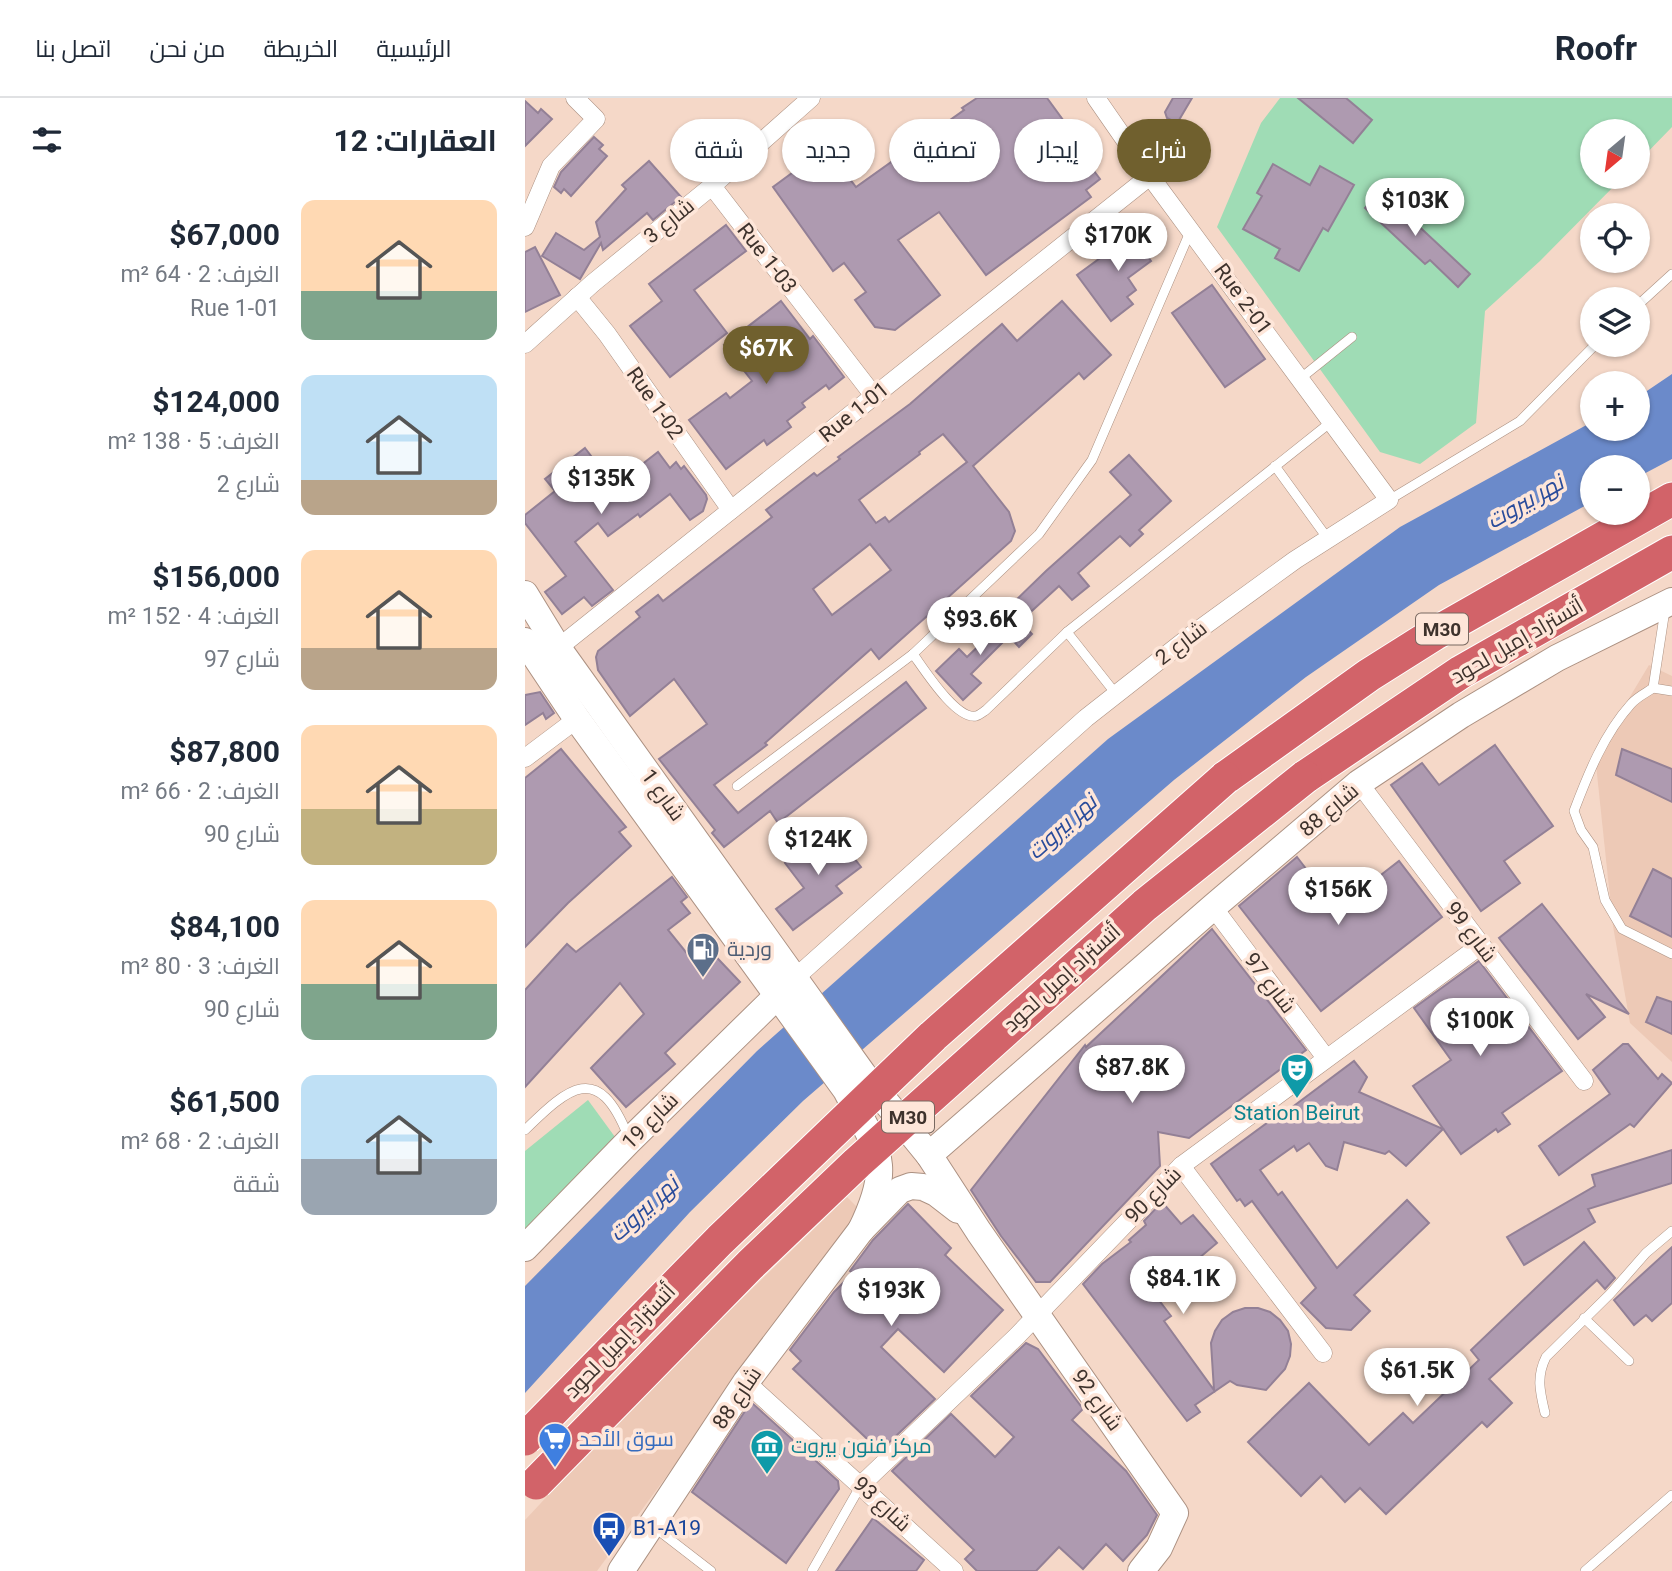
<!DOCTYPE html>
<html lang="ar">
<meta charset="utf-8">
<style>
:root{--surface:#fff;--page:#f6f6f7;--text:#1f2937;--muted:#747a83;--line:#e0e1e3;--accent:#70602e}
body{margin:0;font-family:Roboto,Cairo,sans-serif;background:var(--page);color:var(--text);direction:rtl;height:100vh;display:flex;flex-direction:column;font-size:26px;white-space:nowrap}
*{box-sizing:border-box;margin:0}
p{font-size:23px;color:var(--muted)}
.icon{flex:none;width:38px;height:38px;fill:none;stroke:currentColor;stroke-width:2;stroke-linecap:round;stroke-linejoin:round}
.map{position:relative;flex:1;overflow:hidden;direction:ltr}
.details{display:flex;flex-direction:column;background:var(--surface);width:525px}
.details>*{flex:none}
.top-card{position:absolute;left:21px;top:21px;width:665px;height:63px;direction:rtl;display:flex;gap:14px}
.needle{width:46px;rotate:209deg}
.buttons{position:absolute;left:1055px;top:21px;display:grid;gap:14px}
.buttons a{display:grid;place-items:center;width:70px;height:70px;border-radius:50%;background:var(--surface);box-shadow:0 2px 5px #0004;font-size:35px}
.price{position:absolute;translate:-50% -60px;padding:0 16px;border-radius:24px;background:#fff;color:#222;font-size:23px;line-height:46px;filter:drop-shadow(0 2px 4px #0008)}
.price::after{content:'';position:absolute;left:50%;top:42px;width:21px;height:16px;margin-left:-10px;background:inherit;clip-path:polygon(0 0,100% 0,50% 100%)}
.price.on{background:var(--accent);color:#fff}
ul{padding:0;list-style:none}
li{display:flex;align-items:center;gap:21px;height:175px;padding:0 28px}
li span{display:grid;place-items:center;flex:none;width:196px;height:140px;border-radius:14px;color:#555}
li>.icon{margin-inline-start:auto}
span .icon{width:84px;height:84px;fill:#fffc;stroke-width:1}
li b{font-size:30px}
h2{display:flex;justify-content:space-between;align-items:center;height:84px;padding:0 28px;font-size:30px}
.chip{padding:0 24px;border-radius:32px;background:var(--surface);box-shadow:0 2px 5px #0004;font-size:24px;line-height:63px}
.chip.on{background:var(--accent);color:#fff}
header{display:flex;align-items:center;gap:42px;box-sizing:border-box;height:98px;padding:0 35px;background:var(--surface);border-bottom:2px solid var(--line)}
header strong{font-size:33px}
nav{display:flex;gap:38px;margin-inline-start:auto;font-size:24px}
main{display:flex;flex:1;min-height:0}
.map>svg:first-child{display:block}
</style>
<header>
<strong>Roofr</strong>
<nav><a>الرئيسية</a><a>الخريطة</a><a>من نحن</a><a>اتصل بنا</a></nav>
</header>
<main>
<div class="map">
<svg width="1147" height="1473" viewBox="0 0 1147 1473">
<rect width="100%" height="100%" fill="#f5d8c8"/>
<g fill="#edc9b6">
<path d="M1124,567L1147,578V964L1105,925L1088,828L1070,657Z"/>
<path d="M322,1099L336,1113L72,1473H0V1422L116,1298Z"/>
</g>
<g fill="#9fdcb5">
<path d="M755,0H1147V29L1113,64V33H1068V79H1098L1015,163L960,213L951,325L895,366L855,354L692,129L736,25Z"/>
<path d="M63,1002L90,1039L0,1136V1053Z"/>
</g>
<path fill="#6b8aca" d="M1147,276V361L1113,379V369H1068L1067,404L914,487L781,579L649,682L278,1003L165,1114L0,1295V1188L232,953L583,641L875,429L1067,324L1068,331H1113V299Z"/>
<g fill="#ae9ab0" stroke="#938096" stroke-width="2" fill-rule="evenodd">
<path d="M452,0H522L538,22L534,26L575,81L561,92L566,99L461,177L414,114L373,142L415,197L370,232L350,229L330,202L341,194L319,165L308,173L248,89L312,42L328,64L318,72L331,89L439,12L437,10Z"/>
<path d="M648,0H667L654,22L648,23L642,20L640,14Z"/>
<path d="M773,0H821L847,22L828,45Z"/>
<path d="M0,3L13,15L16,11L27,21L0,48Z"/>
<path d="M69,39L78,47L74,51L82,58L46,98L39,91L36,95L29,89L36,74Z"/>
<path d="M124,63L156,99L128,122L122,115L78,152L76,145L55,181L17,158L31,135L59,152L75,139L71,124L101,91L97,87Z"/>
<path d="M748,66L785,87L795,68L829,87L803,133L798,130L774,173L750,160L755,151L718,131L737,98L732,95Z"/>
<path d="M856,93L945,176L933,189L905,162L900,166L840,110Z"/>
<path d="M201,127L221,153L169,192L202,235L145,279L105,228L137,203L124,186Z"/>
<path d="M619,128L632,146L620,155L626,163L603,180L611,192L602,199L608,206L586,223L552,177Z"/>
<path d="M10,149L35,197L0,214V154Z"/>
<path d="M687,187L740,261L700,289L647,215Z"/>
<path d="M256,203L285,241L288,238L319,279L304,291L301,287L277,305L280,309L262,323L266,329L242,347L239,342L201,371L164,322L201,295L205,300L227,283L199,247Z"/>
<path d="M537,203L586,257L559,281L554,275L448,368L484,414L490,433L486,443L354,561L346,551L240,645L242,647L189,687L213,715L381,584L401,610L253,725L245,713L199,749L187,735L190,732L134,661L182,626L149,581L105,618L73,572L71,559L73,553L115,519L111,514L133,497L138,503L247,419L241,412L289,375L292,378L315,361L313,359L385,306L477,226L492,243ZM418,336L442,364L364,424L360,419L351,425L334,402L395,356L394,354ZM345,446L366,472L307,517L288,491Z"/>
<path d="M60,350L89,388L133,354L145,370L151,364L156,371L159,368L181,397L182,401L178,413L165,422L145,396L115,419L113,416L83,438L73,425L50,444L88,492L67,508L59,499L37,516L20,494L41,478L0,425V417L30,393L20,381Z"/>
<path d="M604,357L646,403L614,432L618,436L605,448L595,438L553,475L564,488L547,502L534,488L497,522L485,508L521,473L606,397L585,374Z"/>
<path d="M487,516L507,536L494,549L484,538L446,576L456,585L438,602L411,573L434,551L442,559Z"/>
<path d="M15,594L29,615L21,621L18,615L0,627V597Z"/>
<path d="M970,647L1028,728L979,763L995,785L956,813L866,687L897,665L914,687Z"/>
<path d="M36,651L101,729L94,734L106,748L43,805L0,849V680Z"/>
<path d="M1097,651L1147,671V704L1091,677Z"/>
<path d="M306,730L336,769L311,788L317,795L268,832L251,811L279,790L260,765Z"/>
<path d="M772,759L812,811L874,763L917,819L796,913L714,808Z"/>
<path d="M1128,771L1147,781V839L1105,818Z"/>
<path d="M147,779L162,799L156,804L165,815L143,832L164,858L178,845L215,884L140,955L150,966L101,1009L66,970L119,916L95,885L0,989V892L42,846L51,854Z"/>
<path d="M1017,806L1104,916L1061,896L1080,919L1053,941L974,840Z"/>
<path d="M687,831L781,952L664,1040L633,1034L635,1068L525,1184H511L476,1138L446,1092L560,947L561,949Z"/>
<path d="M954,863L1037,973L977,1015L985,1026L973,1034L971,1031L936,1056L888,988L926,962L889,910Z"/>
<path d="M1132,899L1147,904V936L1121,924Z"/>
<path d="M1098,946H1103L1133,981L1137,976L1147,985L1109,1029L1105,1026L1034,1077L1014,1048L1085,996L1068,972Z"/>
<path d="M829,963L842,979L834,994L918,1031L881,1068L864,1053L860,1056L819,1044L812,1072L801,1068L784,1045L772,1053L769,1048L735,1072L753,1097L757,1094L812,1170L882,1102L904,1125L829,1197L845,1213L826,1232L801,1230L776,1205L791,1190L727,1103L720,1108L715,1101L712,1103L686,1066L757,1014L758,1016Z"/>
<path d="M1147,1052V1085L1063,1111L1070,1124L999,1167L982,1139L1070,1088L1067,1077Z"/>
<path d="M637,1104L656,1126L668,1117L692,1145L630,1197L646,1218L639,1223L689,1292L686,1245L690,1233L697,1222L708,1214L720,1210H733L745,1214L755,1222L763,1233L766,1246L765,1258L760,1271L741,1292L712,1287L705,1283L670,1307L675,1314L662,1323L558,1186L577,1166L606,1144L604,1142L621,1127L619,1123Z"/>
<path d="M383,1106L426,1150L420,1157L478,1212L419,1274L373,1231L356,1249L410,1301L355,1353L268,1271L276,1263L265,1252L309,1194L328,1175L325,1173L348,1142Z"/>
<path d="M1059,1144L1090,1180L1080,1191L1072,1182L964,1281L987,1305L962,1329L957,1324L861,1416L835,1390L820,1404L796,1378L776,1398L723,1344L784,1285L844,1347L878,1315L888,1325L954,1262L946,1252Z"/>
<path d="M1147,1149V1205L1127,1223L1121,1217L1109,1227L1089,1202Z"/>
<path d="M501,1245L513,1251L558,1311L547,1322L601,1373L632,1417L622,1437L598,1463L581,1446L558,1471L534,1449L511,1473H452L440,1461L449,1452L367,1373L426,1316L470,1359L489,1339L446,1298Z"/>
<path d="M226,1304L313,1383L314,1391L261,1465L167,1394Z"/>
<path d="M348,1420L399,1462L391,1473H311Z"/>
</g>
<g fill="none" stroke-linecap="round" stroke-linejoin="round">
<defs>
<g id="lane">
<path d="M1113,207L1147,176"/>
<path d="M776,280L827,239"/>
<path d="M750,368L803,441"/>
<path d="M864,402L995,323L1070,247"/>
<path d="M1140,512L1128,590C1121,595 1112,599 1106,606C1079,636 1063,676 1049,713L1056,732L1068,749L1080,802L1097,831L1147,856"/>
<path d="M542,534L806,324"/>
<path d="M388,556C399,571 431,622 451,618C455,617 458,614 461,612L542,534L591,596"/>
<path d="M1128,590L1147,593"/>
<path d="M212,688L388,556L514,436L567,362L665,134"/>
<path d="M0,1032C44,989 73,963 103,1038"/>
<path d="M1059,1220L1104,1263"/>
<path d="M1020,1315C1015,1294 1011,1279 1021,1259L1085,1196L1121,1155L1147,1133"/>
<path d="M129,1429L186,1473"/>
<path d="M287,1473L336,1387"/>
<path d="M1060,1473L1147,1397"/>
</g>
<g id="street">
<path d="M187,88L349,298"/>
<path d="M0,129L26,68L71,21L50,0"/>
<path d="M52,199L82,236L206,412"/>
<path d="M0,246L68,185L187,88L286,0"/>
<path d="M33,550L625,78"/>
<path d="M0,660L52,621"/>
<path d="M834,685L1059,983"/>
<path d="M688,809L801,960"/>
<path d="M270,880L561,620L668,536L770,462L864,402L625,78L571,0"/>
<path d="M656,1068L798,1255"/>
<path d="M221,1284L429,1473"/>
<path d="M336,1387L492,1238L656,1068L956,847"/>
</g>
<g id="secondary">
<path d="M0,496L33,550L338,976L404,1057L454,1134L650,1415L634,1450L616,1473"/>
<path d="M0,543L52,621L321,992C353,1054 369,1064 336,1132"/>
<path d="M404,1057L688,809L834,685L936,617L1032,560L1147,503"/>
<path d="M0,1150L104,1043L252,898"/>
<path d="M96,1473L221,1284L336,1132L375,1092L386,1088L398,1089L411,1095L433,1112"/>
</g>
<g id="highway">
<path d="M780,679L936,574L1147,454"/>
<path d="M700,680L844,577L909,536L1147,401"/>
</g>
</defs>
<use href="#lane" stroke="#ac9182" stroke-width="10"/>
<use href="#street" stroke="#ac9182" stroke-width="19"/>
<use href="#secondary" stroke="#ac9182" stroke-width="28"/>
<use href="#highway" stroke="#fff" stroke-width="35"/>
<use href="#lane" stroke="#fff" stroke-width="9"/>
<use href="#street" stroke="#fff" stroke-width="18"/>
<use href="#secondary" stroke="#fff" stroke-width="26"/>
<use href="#highway" stroke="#d26369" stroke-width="33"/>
<defs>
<g id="highway-bridge">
<path d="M0,1341L195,1142L408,938L700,680"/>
<path d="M11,1385L225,1167L332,1065L620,807L780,679"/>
</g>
</defs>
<use href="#highway-bridge" stroke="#fff" stroke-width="35" stroke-linecap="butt"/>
<use href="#highway-bridge" stroke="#d26369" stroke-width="33"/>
</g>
<defs>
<symbol id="fuel-pin" viewBox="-11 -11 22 30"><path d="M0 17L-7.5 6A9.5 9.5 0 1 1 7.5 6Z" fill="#5c6f8a" stroke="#fee6d9"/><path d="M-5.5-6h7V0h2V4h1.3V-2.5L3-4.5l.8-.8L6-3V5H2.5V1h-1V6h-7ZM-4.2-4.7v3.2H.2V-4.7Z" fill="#fff"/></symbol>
<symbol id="theatre-pin" viewBox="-11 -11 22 30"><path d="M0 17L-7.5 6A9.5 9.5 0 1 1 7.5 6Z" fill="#0f9aa8" stroke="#fee6d9"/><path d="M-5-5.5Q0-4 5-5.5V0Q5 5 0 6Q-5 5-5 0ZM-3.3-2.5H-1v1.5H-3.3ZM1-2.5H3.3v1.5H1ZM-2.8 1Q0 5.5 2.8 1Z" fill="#fff"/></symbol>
<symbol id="supermarket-pin" viewBox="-11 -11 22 30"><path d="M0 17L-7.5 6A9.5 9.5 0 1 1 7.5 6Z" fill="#3f7fe0" stroke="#fee6d9"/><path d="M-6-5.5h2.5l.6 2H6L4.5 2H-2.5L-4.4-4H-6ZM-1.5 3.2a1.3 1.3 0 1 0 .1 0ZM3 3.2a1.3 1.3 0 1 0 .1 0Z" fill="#fff"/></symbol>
<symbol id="museum-pin" viewBox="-11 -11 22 30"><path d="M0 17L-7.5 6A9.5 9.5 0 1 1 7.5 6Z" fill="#0f9aa8" stroke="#fee6d9"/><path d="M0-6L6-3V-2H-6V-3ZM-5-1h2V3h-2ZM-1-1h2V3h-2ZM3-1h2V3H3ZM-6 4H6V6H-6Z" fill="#fff"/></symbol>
<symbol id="bus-pin" viewBox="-11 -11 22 30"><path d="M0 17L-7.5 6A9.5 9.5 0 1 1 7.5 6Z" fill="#1a4fb4" stroke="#fee6d9"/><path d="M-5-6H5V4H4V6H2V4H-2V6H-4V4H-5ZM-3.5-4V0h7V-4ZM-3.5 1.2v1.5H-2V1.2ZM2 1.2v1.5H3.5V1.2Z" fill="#fff"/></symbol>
</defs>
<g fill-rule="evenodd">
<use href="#fuel-pin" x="159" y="832" width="38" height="52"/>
<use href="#theatre-pin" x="753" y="953" width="38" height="52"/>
<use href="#supermarket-pin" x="11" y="1322" width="38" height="52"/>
<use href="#museum-pin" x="223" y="1329" width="38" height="52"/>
<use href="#bus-pin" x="65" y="1411" width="38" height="52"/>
</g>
<g text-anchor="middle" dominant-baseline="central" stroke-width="7" stroke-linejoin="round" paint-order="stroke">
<g fill="#fee6d9" stroke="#786860" stroke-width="2">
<rect x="891" y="515.5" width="52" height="31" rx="5"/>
<rect x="357" y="1003.5" width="52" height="31" rx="5"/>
</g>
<g font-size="19" font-weight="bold" fill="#3e322c">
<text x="917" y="531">M30</text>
<text x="383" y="1019">M30</text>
</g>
<g font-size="21" fill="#3e322c" stroke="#fee6d9">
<text transform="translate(144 123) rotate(-39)">شارع 3</text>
<text transform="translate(242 160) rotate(52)">Rue 1-03</text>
<text transform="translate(718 201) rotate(54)">Rue 2-01</text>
<text transform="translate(130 305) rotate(55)">Rue 1-02</text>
<text transform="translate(329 314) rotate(-39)">Rue 1-01</text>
<text transform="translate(992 543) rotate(-30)">أتستراد إميل لحود</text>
<text transform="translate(656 545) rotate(-37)">شارع 2</text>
<text transform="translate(138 697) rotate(54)">شارع 1</text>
<text transform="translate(804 712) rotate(-40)">شارع 88</text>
<text transform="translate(946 834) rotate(53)">شارع 99</text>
<text transform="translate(537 880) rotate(-42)">أتستراد إميل لحود</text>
<text transform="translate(745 885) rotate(53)">شارع 97</text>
<text transform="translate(125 1023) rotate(-45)">شارع 19</text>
<text transform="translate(628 1097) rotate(-45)">شارع 90</text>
<text transform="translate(95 1243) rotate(-46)">أتستراد إميل لحود</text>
<text transform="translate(212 1300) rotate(-56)">شارع 88</text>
<text transform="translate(572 1302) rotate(54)">شارع 92</text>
<text transform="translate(357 1406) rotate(43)">شارع 93</text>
</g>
<g font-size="21" fill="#4e5e75" stroke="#fee6d9" text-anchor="start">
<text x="202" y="851">وردية</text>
</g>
<g font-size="21" fill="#0d838f" stroke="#fee6d9">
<text x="772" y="1015">Station Beirut</text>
<text x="266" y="1348" text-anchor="start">مركز فنون بيروت</text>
</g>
<g font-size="21" fill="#366cbe" stroke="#fee6d9" text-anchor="start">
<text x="54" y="1341">سوق الأحد</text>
</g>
<g font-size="21" fill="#164399" stroke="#fee6d9" text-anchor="start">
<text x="108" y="1430">B1-A19</text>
</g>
<g font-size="23" font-style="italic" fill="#2a4c9b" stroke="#fee6d9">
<text transform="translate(1000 404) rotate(-30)">نهر بيروت</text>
<text transform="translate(537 729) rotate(-42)">نهر بيروت</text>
<text transform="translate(119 1111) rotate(-42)">نهر بيروت</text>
</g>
</g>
</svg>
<div class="buttons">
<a><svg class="needle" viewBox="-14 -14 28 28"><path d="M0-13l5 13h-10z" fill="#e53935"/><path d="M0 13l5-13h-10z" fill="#747a83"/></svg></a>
<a><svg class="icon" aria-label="locate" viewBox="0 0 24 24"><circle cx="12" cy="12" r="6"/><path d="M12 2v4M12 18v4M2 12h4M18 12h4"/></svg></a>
<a><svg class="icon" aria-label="layers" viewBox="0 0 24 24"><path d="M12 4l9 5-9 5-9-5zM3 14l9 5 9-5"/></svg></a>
<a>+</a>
<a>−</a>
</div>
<b class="price" style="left:890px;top:140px">$103K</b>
<b class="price" style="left:593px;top:175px">$170K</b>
<b class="price on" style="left:241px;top:288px">$67K</b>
<b class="price" style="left:76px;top:418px">$135K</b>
<b class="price" style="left:455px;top:559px">$93.6K</b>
<b class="price" style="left:293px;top:779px">$124K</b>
<b class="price" style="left:813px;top:829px">$156K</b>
<b class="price" style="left:955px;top:960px">$100K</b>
<b class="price" style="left:607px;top:1007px">$87.8K</b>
<b class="price" style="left:658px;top:1218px">$84.1K</b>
<b class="price" style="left:366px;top:1230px">$193K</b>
<b class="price" style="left:892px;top:1310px">$61.5K</b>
<div class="top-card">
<a class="chip on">شراء</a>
<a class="chip">إيجار</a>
<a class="chip">تصفية</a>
<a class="chip">جديد</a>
<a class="chip">شقة</a>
</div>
</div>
<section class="details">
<h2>العقارات: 12<svg class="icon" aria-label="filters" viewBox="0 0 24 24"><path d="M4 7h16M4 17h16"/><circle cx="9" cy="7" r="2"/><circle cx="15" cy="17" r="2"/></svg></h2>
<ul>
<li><span style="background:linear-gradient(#ffd9b3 65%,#7fa58c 0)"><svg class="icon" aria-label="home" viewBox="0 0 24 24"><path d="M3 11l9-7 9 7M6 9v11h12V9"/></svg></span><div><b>$67,000</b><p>الغرف: 2 · 64 m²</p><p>Rue 1-01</p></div></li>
<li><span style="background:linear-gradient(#bfe0f5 75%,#b9a48a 0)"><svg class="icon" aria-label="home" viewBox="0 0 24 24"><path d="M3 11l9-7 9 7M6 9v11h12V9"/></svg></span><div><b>$124,000</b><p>الغرف: 5 · 138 m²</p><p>شارع 2</p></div></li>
<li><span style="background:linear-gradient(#ffd9b3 70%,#b9a48a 0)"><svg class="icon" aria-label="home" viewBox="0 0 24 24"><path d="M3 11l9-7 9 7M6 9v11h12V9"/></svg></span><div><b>$156,000</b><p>الغرف: 4 · 152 m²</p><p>شارع 97</p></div></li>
<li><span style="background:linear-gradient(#ffd9b3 60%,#c2b280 0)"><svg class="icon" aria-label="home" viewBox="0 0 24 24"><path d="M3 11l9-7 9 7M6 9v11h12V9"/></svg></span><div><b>$87,800</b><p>الغرف: 2 · 66 m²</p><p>شارع 90</p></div></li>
<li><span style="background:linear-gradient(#ffd9b3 60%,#7fa58c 0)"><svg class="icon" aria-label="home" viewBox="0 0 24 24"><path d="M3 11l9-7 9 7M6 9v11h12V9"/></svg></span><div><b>$84,100</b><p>الغرف: 3 · 80 m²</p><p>شارع 90</p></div></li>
<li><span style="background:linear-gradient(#bfe0f5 60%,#9aa5b1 0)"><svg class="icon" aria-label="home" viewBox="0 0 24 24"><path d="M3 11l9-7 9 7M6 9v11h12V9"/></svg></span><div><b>$61,500</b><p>الغرف: 2 · 68 m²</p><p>شقة</p></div></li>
</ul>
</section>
</main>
